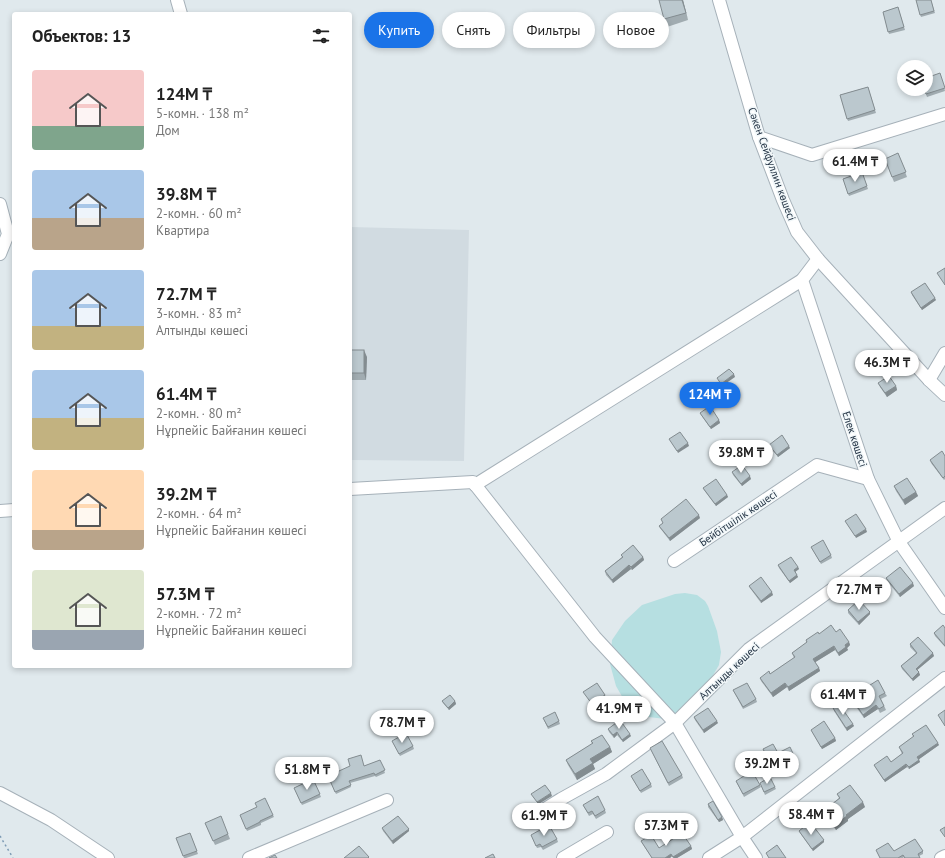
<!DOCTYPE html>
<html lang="ru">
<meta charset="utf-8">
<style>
:root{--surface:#fff;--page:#f6f6f6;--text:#222;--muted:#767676;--accent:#1a73e8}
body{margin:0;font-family:"PT Sans",sans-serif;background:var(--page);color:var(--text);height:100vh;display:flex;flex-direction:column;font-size:15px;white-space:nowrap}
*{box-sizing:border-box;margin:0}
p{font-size:13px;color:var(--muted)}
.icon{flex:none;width:22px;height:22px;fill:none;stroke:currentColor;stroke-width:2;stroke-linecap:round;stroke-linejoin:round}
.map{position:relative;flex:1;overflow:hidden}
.sheet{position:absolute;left:12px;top:12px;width:340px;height:656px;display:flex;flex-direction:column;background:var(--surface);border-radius:4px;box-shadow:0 2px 6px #0003}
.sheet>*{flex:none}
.guide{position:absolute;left:364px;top:12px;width:380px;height:36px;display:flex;gap:8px}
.buttons{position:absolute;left:897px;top:60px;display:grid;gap:8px}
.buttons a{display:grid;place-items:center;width:36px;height:36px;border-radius:50%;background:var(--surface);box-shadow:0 2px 6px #0003;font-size:20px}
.price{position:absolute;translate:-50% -34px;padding:0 9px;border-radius:14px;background:#fff;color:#222;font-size:13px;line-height:26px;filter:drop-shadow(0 1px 2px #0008)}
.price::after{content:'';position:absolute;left:50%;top:24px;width:12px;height:9px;margin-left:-6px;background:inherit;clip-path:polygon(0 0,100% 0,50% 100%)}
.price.selected{background:var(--accent);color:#fff}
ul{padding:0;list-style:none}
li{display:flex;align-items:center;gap:12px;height:100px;padding:0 20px}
li span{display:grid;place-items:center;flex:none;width:112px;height:80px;border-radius:4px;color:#555}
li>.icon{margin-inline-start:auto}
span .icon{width:48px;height:48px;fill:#fffc;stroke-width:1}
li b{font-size:17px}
h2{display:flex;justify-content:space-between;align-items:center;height:48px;padding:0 20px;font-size:17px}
.pill{padding:0 14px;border-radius:18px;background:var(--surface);box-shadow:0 2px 6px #0003;font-size:14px;line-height:36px}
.pill.selected{background:var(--accent);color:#fff}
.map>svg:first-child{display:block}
</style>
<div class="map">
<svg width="945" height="858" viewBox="0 0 945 858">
<rect width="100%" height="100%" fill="#e0e9ed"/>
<path fill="#d1dbe1" d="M350,227L469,230L464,461L350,460Z"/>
<path fill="#b6dfe1" d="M685,593L697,595L705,601L708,606L717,631L721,652L719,665L708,684L682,712L665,719L641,716L631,712L616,686L610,664L612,640L625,621L642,605L675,594Z"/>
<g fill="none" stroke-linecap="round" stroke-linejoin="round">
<defs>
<g id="minor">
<path d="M177,0L181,14"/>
<path d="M719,0L759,137L783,200L797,232L818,259L929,380L945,395"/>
<path d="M759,137L812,155L945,114"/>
<path d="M0,204L8,234L0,254"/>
<path d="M818,259L802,280L868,479L899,542L945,608"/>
<path d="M929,380L945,353"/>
<path d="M475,485L802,280"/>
<path d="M350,489L473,482L595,637L675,723L742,837L756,858"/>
<path d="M0,511L14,510"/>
<path d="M674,561L817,465L868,479"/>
<path d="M0,793L51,820L108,858"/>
<path d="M532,817L561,799L606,774L675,723L749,649L945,508"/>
<path d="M249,858L387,800"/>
<path d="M563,858L607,832"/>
<path d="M709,858L742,837L945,678"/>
<path d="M941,858L945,856"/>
</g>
</defs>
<use href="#minor" stroke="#a6b1b9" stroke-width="14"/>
<path stroke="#7d9bb4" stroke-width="1.5" stroke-dasharray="2 3" stroke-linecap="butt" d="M0,836L13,858"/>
<use href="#minor" stroke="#fff" stroke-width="12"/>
</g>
<g fill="#a1acb1">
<path d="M683,0L688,20L667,27L664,19Z"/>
<path d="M916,0H931L935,13L921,17Z"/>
<path d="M898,7L905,30L889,34L883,12Z"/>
<path d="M940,73L945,91L927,97L924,89Z"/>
<path d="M868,87L876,113L848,121L840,95Z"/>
<path d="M898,153L907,177L894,182L885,159Z"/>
<path d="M862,172L868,189L849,196L843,179Z"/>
<path d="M911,292L936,300L922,310L912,295Z"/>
<path d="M350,350L367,357L366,380H350Z"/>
<path d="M878,383L896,386L897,390L887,397L880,387Z"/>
<path d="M700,413L719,420L720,423L711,429L701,415Z"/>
<path d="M769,445L790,448L778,457L770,447Z"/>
<path d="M945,456V479L944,480L931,463L930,460Z"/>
<path d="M732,472L751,479L742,486L733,475Z"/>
<path d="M894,486L916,492L918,496L905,505L896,491Z"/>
<path d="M703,488L727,495L728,497L716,506L704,490Z"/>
<path d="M700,518L670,541L660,528L659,526L663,523L661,519Z"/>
<path d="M811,547L831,555L832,558L821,564Z"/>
<path d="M621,555L643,557L644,560L632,570L631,569L613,583L606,575L605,571L622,557Z"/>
<path d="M778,565L798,567L799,569L795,572L798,577L790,583L779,568Z"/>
<path d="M886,578L914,586L900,597L887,581Z"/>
<path d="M749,586L773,595L761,603L750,588Z"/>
<path d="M848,610L870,612V614L859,625L848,613Z"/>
<path d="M945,628V647L935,636L934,633Z"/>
<path d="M836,632L849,642L850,645L847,648L848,650L839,656L835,650L815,662L819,668L820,671L789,691L787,687L773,697L761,681L760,678L770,674L794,658L792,653L806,643V640L819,634Z"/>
<path d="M910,644L934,656L917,670L920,675L913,681L902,669L901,666L916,653L910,647Z"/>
<path d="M733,690L756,699L757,702L743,709Z"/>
<path d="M885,693L887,696L881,699L886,710L880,713L878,709L864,718L852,701L851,697Z"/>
<path d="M442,701H455L456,704L449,710L443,703Z"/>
<path d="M833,708L854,726L847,731L834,711Z"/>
<path d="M694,717L718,723L704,733L695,720Z"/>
<path d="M544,720L559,721L560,724L548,729Z"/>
<path d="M608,729L631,736L623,742L617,735L614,738L609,732Z"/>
<path d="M811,730L835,738L836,741L822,749Z"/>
<path d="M912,734L939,745L919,759L920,762L909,769L907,767L885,782L875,767L874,765L891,762L902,754L899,747L913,737Z"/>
<path d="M392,741L413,746L414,749L400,756Z"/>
<path d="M591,741L610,747L612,752L593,764L595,769L577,780L568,765L566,760L592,744Z"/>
<path d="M650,748L682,775L683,778L669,786Z"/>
<path d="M763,749L778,753L798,764L799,766L788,772L786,769L776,775Z"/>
<path d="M380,760L385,773L376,777L375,776L350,783L351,787L336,794L328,776L365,766Z"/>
<path d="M631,776L651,784L652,787L641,793Z"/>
<path d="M313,779L321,797L302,805L294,788Z"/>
<path d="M736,781L760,785L761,787L744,797Z"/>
<path d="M760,783L775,787L776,789L765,795Z"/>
<path d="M837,794L865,807L848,819V821L836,830L825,816L823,811L839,798Z"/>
<path d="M708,804L722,817L723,820L719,822L708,807Z"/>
<path d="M583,805L605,810L606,813L596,819L593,814L589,816Z"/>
<path d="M240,815H273L274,817L261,823V825L247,831Z"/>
<path d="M205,823L228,834L230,839L215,845Z"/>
<path d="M382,828L409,831L393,844L383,831Z"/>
<path d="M799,831L824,842L813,851L800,833Z"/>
<path d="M190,833L198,854L186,858H184L176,838Z"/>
<path d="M531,835L557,839L558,842L543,850L541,847L537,848Z"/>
<path d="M641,841L659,848L691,846L692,849L677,858H673L672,856L670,858H652L642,843Z"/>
<path d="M876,850L894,851H923V854L919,856L920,858H904V857L903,858H880Z"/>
</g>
<g fill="#838c90">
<path d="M682,0H683L688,20L686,13Z"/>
<path d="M935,298L936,300L922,310L921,308Z"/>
<path d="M364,350L367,357L366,380L364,373Z"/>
<path d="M734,374L735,377L722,386L721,384Z"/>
<path d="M896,386L897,390L887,397L885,393Z"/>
<path d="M719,420L720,423L711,429L710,427Z"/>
<path d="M688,443L689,446L678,453L677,451Z"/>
<path d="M789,446L790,448L778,457L777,455Z"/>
<path d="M750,476L751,479L742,486L741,484Z"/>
<path d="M916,492L918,496L905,505L903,500Z"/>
<path d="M727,495L728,497L716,506L715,504Z"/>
<path d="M699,515L700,518L670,541L669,538Z"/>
<path d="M866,529L867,532L856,538L855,536Z"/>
<path d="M643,557L644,560L632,570L631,567Z"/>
<path d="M629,565L631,569L613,583L612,580Z"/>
<path d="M798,567L799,569L795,572L794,570Z"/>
<path d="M797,575L798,577L790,583L789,581Z"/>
<path d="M913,583L914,586L900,597L899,594Z"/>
<path d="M772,592L773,595L761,603V601Z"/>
<path d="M870,612V614L859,625L858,622Z"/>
<path d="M849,642L850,645L847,648L848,650L839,656L838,653L845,645Z"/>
<path d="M834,646L835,650L814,663L813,659Z"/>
<path d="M933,653L934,656L916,671V669Z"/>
<path d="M819,668L820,671L789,691L788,687Z"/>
<path d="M919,672L920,675L913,681L912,679Z"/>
<path d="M785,683L787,687L773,697L771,693Z"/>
<path d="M605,695L606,698L593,707L592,704Z"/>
<path d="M455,701L456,704L449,710L448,708Z"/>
<path d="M876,705L878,709L864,718L863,715Z"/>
<path d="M717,721L718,723L704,733L703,730Z"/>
<path d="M853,724L854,726L847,731L846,728Z"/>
<path d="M617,732V735L614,738L613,735Z"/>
<path d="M630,734L631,736L623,742L622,740Z"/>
<path d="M835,738L836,741L822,749L821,747Z"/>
<path d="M938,743L939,745L918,760L917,757Z"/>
<path d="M610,747L612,752L593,764L595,769L577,780L575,774L590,759Z"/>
<path d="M919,760L920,762L909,769V767Z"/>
<path d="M906,764L907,767L885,782L884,780Z"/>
<path d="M551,793L552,796L537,805V802Z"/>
<path d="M863,802L865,807L848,819V821L836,830L834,825L846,815Z"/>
<path d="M722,817L723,820L719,822L718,820Z"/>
<path d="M409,829V831L393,844L392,841Z"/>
<path d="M824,840V842L813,851L812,849Z"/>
<path d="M691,846L692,849L677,858H674L673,857Z"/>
<path d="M671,854L672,856L670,858H665Z"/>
</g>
<g fill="#bbc8ce" stroke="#838c90">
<path d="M659,0H682L686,13L664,19Z"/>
<path d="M916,0H931L934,11L920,15Z"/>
<path d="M898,7L904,27L888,32L883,12Z"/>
<path d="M940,73L945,88L926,94L924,89H926V78Z"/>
<path d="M868,87L875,110L847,119L840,95Z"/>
<path d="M898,153L906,172L892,177L885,159Z"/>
<path d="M862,172L867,186L848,194L843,179Z"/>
<path d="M945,268V285L937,273Z"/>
<path d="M925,283L935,298L921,308L911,292Z"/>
<rect x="350" y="350" width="14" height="23"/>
<path d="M729,369L734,374L721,384L717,378Z"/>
<path d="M889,376L896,386L885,393L878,383Z"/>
<path d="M710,406L719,420L710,427L700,413Z"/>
<path d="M680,432L688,443L677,451L669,439Z"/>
<path d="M782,435L789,446L777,455L769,445Z"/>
<path d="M942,451L945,456V476L943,478L930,460Z"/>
<path d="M742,465L750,476L741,484L732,472Z"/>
<path d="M907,478L916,492L903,500L894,486Z"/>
<path d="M716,479L727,495L715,504L703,488Z"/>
<path d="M686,499L699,515L669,538L659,526L663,523L661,519Z"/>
<path d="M856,514L866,529L855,536L845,521Z"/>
<path d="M823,540L831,555L820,562L811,547Z"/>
<path d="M633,545L643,557L631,567L629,565L612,580L605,571L623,557L621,555Z"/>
<path d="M791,557L798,567L794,570L797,575L789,581L778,565Z"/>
<path d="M900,567L913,583L899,594L886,578Z"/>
<path d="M761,577L772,592L761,601L749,586Z"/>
<path d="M859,600L870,612L858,622L848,610Z"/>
<path d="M831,625L836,632L840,629L849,642L845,645L846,647L838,653L834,646L813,659L819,668L788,687L785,683L771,693L760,678L769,671L770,674L795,657L792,653L807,642L806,640L818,632L819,634Z"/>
<path d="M943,625L945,628V646L934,633Z"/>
<path d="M918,637L933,653L916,669L919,672L912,679L901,666L917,653L910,644Z"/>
<path d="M878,680L885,693L879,696L884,706L879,709L876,705L863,715L851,697Z"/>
<path d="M597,683L605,695L592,704L583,692Z"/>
<path d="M747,683L756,699L743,707L733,690Z"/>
<path d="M450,695L455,701L448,708L442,701Z"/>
<path d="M839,704L853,724L846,728L833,708Z"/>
<path d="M708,708L717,721L703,730L694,717Z"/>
<path d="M945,710V726L938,715Z"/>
<path d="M555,712L559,721L548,727L543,718Z"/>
<path d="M620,720L630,734L622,740L617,732L613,735L608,729Z"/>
<path d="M824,721L835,738L821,747L811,730Z"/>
<path d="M926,725L938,743L917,757L919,760L909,767L906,764L884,780L874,765L887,756L891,762L903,753L899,747L914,736L912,734Z"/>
<path d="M406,733L413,746L399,754L392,741Z"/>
<path d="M602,735L610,747L590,759L593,763L575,774L566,760L593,743L591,741Z"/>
<path d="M662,741L682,775L668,783L650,748Z"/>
<path d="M773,744L778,753L790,747L798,764L787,770L785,767L775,772L763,749Z"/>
<path d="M361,755L364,766L380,760L385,770L375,775L374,773L349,781L351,785L335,792L328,776L350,766L348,759Z"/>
<path d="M642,769L651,784L640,791L631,776Z"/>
<path d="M752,771L760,785L743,794L736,781Z"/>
<path d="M770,777L775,787L764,792L760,783Z"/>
<path d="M313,779L320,794L301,803L294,788Z"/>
<path d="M545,785L551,793L537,802L531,794Z"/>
<path d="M850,785L863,802L846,815L847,816L834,825L823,811L840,798L837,794Z"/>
<path d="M598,796L605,810L595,816L592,811L588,813L583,805Z"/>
<path d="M265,798L273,815L260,821V822L246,829L240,815L257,807L255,803Z"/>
<path d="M713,801L722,817L718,820L708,804Z"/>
<path d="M221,816L228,834L213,841L205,823Z"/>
<path d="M398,816L409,829L392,841L382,828Z"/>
<path d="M810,822L824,840L812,849L799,831Z"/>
<path d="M549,825L557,839L542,847L540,844L536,846L531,835Z"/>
<path d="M945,827V837L940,830Z"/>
<path d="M190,833L197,851L183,856L176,838Z"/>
<path d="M682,833L691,846L673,857L671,854L665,858H652L641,841L651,835L659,848Z"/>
<path d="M915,839L923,851L918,854L920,858H905L903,855L898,858H880L876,850L888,843L894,851Z"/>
<path d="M777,845L786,858H769L766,853Z"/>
<path d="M359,846L369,857L368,858H344Z"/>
<path d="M493,854L495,858H485Z"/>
<path d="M275,855L277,858H269Z"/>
</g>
<g text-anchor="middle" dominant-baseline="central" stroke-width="3" stroke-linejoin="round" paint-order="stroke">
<g font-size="11" fill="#1f2f40" stroke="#f1f7f9">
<text transform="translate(772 164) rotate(70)">Сәкен Сейфуллин көшесі</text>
<text transform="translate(855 439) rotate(72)">Елек көшесі</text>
<text transform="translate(738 518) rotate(-34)">Бейбітшілік көшесі</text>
<text transform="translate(729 671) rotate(-43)">Алтынды көшесі</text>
</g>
</g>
</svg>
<div class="buttons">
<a><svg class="icon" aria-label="layers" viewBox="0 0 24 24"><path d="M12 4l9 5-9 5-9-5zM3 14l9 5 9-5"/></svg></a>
</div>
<b class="price" style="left:855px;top:183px">61.4M ₸</b>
<b class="price" style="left:887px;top:384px">46.3M ₸</b>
<b class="price selected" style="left:710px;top:416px">124M ₸</b>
<b class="price" style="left:741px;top:474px">39.8M ₸</b>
<b class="price" style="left:859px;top:611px">72.7M ₸</b>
<b class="price" style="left:843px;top:716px">61.4M ₸</b>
<b class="price" style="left:619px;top:730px">41.9M ₸</b>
<b class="price" style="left:402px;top:744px">78.7M ₸</b>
<b class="price" style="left:767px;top:785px">39.2M ₸</b>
<b class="price" style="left:307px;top:791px">51.8M ₸</b>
<b class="price" style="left:811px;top:836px">58.4M ₸</b>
<b class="price" style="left:544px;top:837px">61.9M ₸</b>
<b class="price" style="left:666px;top:847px">57.3M ₸</b>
<div class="guide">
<a class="pill selected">Купить</a>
<a class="pill">Снять</a>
<a class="pill">Фильтры</a>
<a class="pill">Новое</a>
</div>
<section class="sheet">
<h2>Объектов: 13<svg class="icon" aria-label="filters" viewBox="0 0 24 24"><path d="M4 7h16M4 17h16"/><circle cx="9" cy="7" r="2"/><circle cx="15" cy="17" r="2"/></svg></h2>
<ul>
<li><span style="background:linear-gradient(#f6c9c9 70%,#7fa58c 0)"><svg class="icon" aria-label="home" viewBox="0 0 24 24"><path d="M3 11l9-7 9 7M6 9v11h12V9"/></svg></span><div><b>124M ₸</b><p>5-комн. · 138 m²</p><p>Дом</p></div></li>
<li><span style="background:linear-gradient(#a9c7e8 60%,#b9a48a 0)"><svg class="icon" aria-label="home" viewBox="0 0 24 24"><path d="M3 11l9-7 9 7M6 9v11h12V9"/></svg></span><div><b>39.8M ₸</b><p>2-комн. · 60 m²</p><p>Квартира</p></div></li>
<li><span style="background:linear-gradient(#a9c7e8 70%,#c2b280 0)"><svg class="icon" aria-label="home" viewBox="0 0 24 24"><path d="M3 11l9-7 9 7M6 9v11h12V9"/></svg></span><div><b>72.7M ₸</b><p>3-комн. · 83 m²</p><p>Алтынды көшесі</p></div></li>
<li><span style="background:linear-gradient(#a9c7e8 60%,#c2b280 0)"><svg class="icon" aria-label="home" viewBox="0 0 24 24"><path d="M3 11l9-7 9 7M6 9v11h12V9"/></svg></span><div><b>61.4M ₸</b><p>2-комн. · 80 m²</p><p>Нұрпейіс Байғанин көшесі</p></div></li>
<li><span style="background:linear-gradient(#ffd9b3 75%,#b9a48a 0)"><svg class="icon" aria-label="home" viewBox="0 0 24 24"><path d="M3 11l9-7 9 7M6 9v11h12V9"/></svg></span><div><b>39.2M ₸</b><p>2-комн. · 64 m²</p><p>Нұрпейіс Байғанин көшесі</p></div></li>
<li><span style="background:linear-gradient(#dfe7d0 75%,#9aa5b1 0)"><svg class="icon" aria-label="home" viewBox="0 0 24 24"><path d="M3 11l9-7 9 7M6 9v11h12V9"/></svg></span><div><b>57.3M ₸</b><p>2-комн. · 72 m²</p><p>Нұрпейіс Байғанин көшесі</p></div></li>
</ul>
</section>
</div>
